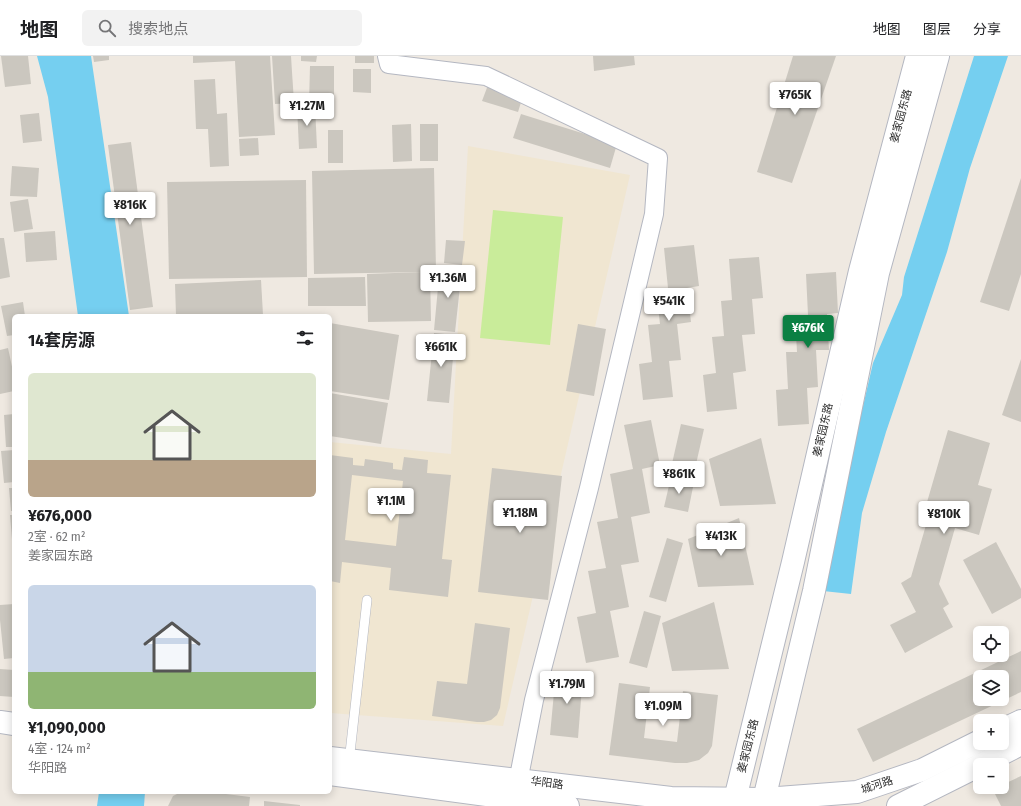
<!DOCTYPE html>
<html lang="zh">
<meta charset="utf-8">
<style>
:root{--surface:#fff;--page:#f2f2f2;--text:#202124;--muted:#757577;--line:#e0e0e0;--accent:#0b8043}
body{margin:0;font-family:"Fira Sans Condensed","Noto Sans SC",sans-serif;background:var(--page);color:var(--text);height:100vh;display:flex;flex-direction:column;font-size:15px;white-space:nowrap}
*{box-sizing:border-box;margin:0}
p{font-size:13px;color:var(--muted)}
.icon{flex:none;width:22px;height:22px;fill:none;stroke:currentColor;stroke-width:2;stroke-linecap:round;stroke-linejoin:round}
.map{position:relative;flex:1;overflow:hidden}
.details{position:absolute;left:12px;top:258px;width:320px;height:480px;display:flex;flex-direction:column;background:var(--surface);border-radius:6px;box-shadow:0 2px 10px #0003}
.details>*{flex:none}
.fabs{position:absolute;left:973px;top:570px;display:grid;gap:8px}
.fabs a{display:grid;place-items:center;width:36px;height:36px;border-radius:6px;background:var(--surface);box-shadow:0 2px 10px #0003;font-size:20px}
.price{position:absolute;translate:-50% -34px;padding:0 9px;border-radius:4px;background:#fff;color:#222;font-size:13px;line-height:26px;filter:drop-shadow(0 1px 2px #0008)}
.price::after{content:'';position:absolute;left:50%;top:24px;width:12px;height:9px;margin-left:-6px;background:inherit;clip-path:polygon(0 0,100% 0,50% 100%)}
.price.current{background:var(--accent);color:#fff}
ul{padding:0;list-style:none}
li{display:grid;align-content:center;gap:8px;height:212px;padding:0 16px}
li span{display:grid;place-items:center;height:124px;border-radius:6px;color:#555}
li>.icon{margin-inline-start:auto}
span .icon{width:72px;height:72px;fill:#fffc;stroke-width:1}
li b{font-size:17px}
h2{display:flex;justify-content:space-between;align-items:center;height:48px;padding:0 16px;font-size:17px}
header{display:flex;align-items:center;gap:24px;box-sizing:border-box;height:56px;padding:0 20px;background:var(--surface);border-bottom:1px solid var(--line)}
header strong{font-size:19px}
nav{display:flex;gap:22px;margin-inline-start:auto;font-size:14px}
.search{width:280px;height:36px;background:var(--page);display:flex;align-items:center;gap:10px;box-sizing:border-box;padding:0 14px;border-radius:6px;color:var(--muted);font-size:15px}
.map>svg:first-child{display:block}
</style>
<header>
<strong>地图</strong>
<div class="search"><svg class="icon" aria-label="search" viewBox="0 0 24 24"><circle cx="10" cy="10" r="6"/><path d="M15 15l6 6"/></svg>搜索地点</div>
<nav><a>地图</a><a>图层</a><a>分享</a></nav>
</header>
<div class="map">
<svg width="1021" height="750" viewBox="0 0 1021 750">
<rect width="100%" height="100%" fill="#efe9e1"/>
<path fill="#f0e6d1" d="M468,90L630,119L503,670L330,657V386L451,398Z"/>
<path fill="#c9ec9a" d="M493,154L563,161L550,289L480,282Z"/>
<g fill="#75cff0">
<path d="M37,0H91L129,260H78L48,41Z"/>
<path d="M974,0H1008L970,112L947,196L886,376L862,457L851,538L823,535L860,363L873,307L902,239L904,221Z"/>
<path d="M99,736H145L144,750H97Z"/>
</g>
<g fill="#cbc7bf" fill-rule="evenodd">
<path d="M1,0H28L31,28L5,31Z"/>
<path d="M93,0H109V4L94,6Z"/>
<path d="M193,0H270L275,79L239,81L235,5L193,7Z"/>
<path d="M272,0H291L294,47L275,48Z"/>
<path d="M301,0H317L316,6L301,5Z"/>
<rect x="355" y="0" width="19" height="7"/>
<path d="M593,0H634L635,9L594,15Z"/>
<path d="M793,0H836L792,127L757,116Z"/>
<path d="M310,10H334V49L309,48Z"/>
<path d="M353,13H371V37L353,36Z"/>
<path d="M215,23L217,58L227,57L229,110L210,111L208,73H196L194,24Z"/>
<path d="M488,29L523,40L518,56L482,45Z"/>
<path d="M297,50H315L317,92L299,93Z"/>
<path d="M39,57L42,85L23,87L20,59Z"/>
<path d="M521,58L617,88L610,112L513,82Z"/>
<path d="M411,68L412,105L393,106L392,69Z"/>
<rect x="420" y="68" width="18" height="37"/>
<rect x="328" y="74" width="15" height="33"/>
<path d="M258,82L259,99L240,100L239,83Z"/>
<path d="M131,86L153,251L130,254L108,89Z"/>
<path d="M12,110L39,112L37,141L10,140Z"/>
<path d="M434,112L436,215L430,216L431,265L368,266L367,218L423,216L314,218L312,115Z"/>
<path d="M1021,122V218L1009,255L980,246Z"/>
<path d="M306,124L307,221L169,223L167,126Z"/>
<path d="M28,143L33,173L14,176L10,146Z"/>
<path d="M55,175L57,204L26,206L24,177Z"/>
<path d="M0,182H4L10,221L0,223Z"/>
<path d="M446,184L465,185L462,209L444,207Z"/>
<path d="M694,189L699,230L687,232L691,266L677,268L681,304L669,305L673,341L643,344L639,308L652,306L648,269L660,268L656,234L668,232L664,192Z"/>
<path d="M759,201L763,242L752,243L755,278L742,279L746,315L733,317L737,353L707,356L703,319L716,317L712,281L724,280L721,245L732,244L729,203Z"/>
<path d="M440,210L462,212L455,276L434,274Z"/>
<path d="M836,216L838,257L827,258L829,294H816L818,331L807,332L809,368L778,370L776,334L788,333L786,296H797L795,260L808,259L806,218Z"/>
<path d="M365,221L366,250H308V222Z"/>
<path d="M261,224L263,259L244,260H176L175,228Z"/>
<path d="M23,246L25,260H14V279L7,280L1,250Z"/>
<path d="M330,267L399,279L389,344L330,335Z"/>
<path d="M578,268L606,273L594,340L566,335Z"/>
<path d="M434,277L455,279L449,347L427,345Z"/>
<path d="M8,292L14,320V335L0,338V294Z"/>
<path d="M1021,303V366L1002,359Z"/>
<path d="M330,337L388,347L381,388L330,380Z"/>
<path d="M14,358V391H6L4,359Z"/>
<path d="M651,364L660,409L642,413L650,457L631,461L639,506L621,509L629,551L610,555L619,601L586,607L577,561L596,557L588,515L606,512L597,466L618,462L610,418L633,413L624,369Z"/>
<path d="M681,368L704,373L694,417L671,412Z"/>
<path d="M948,374L990,387L978,429L992,433L979,479L955,472L939,528L949,548L943,552L953,571L905,597L890,569L916,556L901,527L911,521L928,462L923,460Z"/>
<path d="M761,382L776,448L720,450L709,403Z"/>
<path d="M14,394V426L4,427L1,395Z"/>
<path d="M330,399L353,402V409L364,410L365,403L393,407V413L402,414L404,401L428,404L427,417L451,419L442,503L452,504L448,541L389,534L391,512L342,506L340,527L330,525ZM352,419L403,425L396,490L345,484Z"/>
<path d="M492,412L562,420L548,544L478,536Z"/>
<path d="M671,421L694,426L688,456L664,451Z"/>
<path d="M9,432H14V455H11Z"/>
<path d="M10,459H14V495H13Z"/>
<path d="M739,462L754,529L698,531L688,483Z"/>
<path d="M667,482L683,487L666,546L649,541Z"/>
<path d="M996,486L1021,533V542L992,558L963,504Z"/>
<path d="M714,546L729,613L672,615L662,567Z"/>
<path d="M14,548V602L4,603L0,564V549Z"/>
<path d="M644,555L661,560L647,612L629,607Z"/>
<path d="M475,567L510,572L500,652L497,659L491,664L484,666H477L432,660L437,625L467,628Z"/>
<path d="M1021,595V636L873,706L857,673ZM980,621H1002V643H980Z"/>
<path d="M0,613L14,614V641L0,640Z"/>
<path d="M556,615L583,618L578,682L550,679Z"/>
<path d="M619,627L650,631L644,682L677,686L683,635L718,639L712,690L708,697L699,704L687,707H675L609,699Z"/>
<path d="M1021,720V750H1001L993,734L998,731H1002V729Z"/>
<path d="M181,736H210L250,741L249,750H168L173,740Z"/>
<path d="M264,745L300,749V750H264Z"/>
</g>
<g fill="none" stroke-linecap="round" stroke-linejoin="round">
<defs>
<path id="lane" d="M349,706L367,544"/>
<path id="street" d="M387,0L389,8L486,20L658,102L654,158L589,432L534,644L516,736"/>
<g id="secondary">
<path d="M0,666L14,668"/>
<path d="M1002,674L1021,665"/>
<path d="M330,702L671,742L765,743L857,736L922,714L980,685"/>
<path d="M980,709L1021,688"/>
<path d="M330,718L568,750"/>
<path d="M735,750V743L793,506L860,215L917,0"/>
<path d="M764,750L766,735L814,535L878,217L938,0"/>
<path d="M898,750L980,709"/>
</g>
</defs>
<use href="#lane" stroke="#b4b7c1" stroke-width="10"/>
<use href="#street" stroke="#b4b7c1" stroke-width="20"/>
<use href="#secondary" stroke="#b4b7c1" stroke-width="24"/>
<use href="#lane" stroke="#fff" stroke-width="9"/>
<use href="#street" stroke="#fff" stroke-width="18"/>
<use href="#secondary" stroke="#fff" stroke-width="22"/>
</g>
<g text-anchor="middle" dominant-baseline="central" stroke-width="3" stroke-linejoin="round" paint-order="stroke">
<g font-size="11" fill="#2e2e2e" stroke="#fff">
<text transform="translate(901 60) rotate(-75)">姜家园东路</text>
<text transform="translate(823 374) rotate(-77)">姜家园东路</text>
<text transform="translate(748 690) rotate(-76)">姜家园东路</text>
<text transform="translate(547 727) rotate(7)">华阳路</text>
<text transform="translate(877 729) rotate(-18)">城河路</text>
</g>
</g>
</svg>
<div class="fabs">
<a><svg class="icon" aria-label="locate" viewBox="0 0 24 24"><circle cx="12" cy="12" r="6"/><path d="M12 2v4M12 18v4M2 12h4M18 12h4"/></svg></a>
<a><svg class="icon" aria-label="layers" viewBox="0 0 24 24"><path d="M12 4l9 5-9 5-9-5zM3 14l9 5 9-5"/></svg></a>
<a>+</a>
<a>−</a>
</div>
<b class="price" style="left:795px;top:60px">¥765K</b>
<b class="price" style="left:307px;top:71px">¥1.27M</b>
<b class="price" style="left:130px;top:170px">¥816K</b>
<b class="price" style="left:448px;top:243px">¥1.36M</b>
<b class="price" style="left:669px;top:266px">¥541K</b>
<b class="price current" style="left:808px;top:293px">¥676K</b>
<b class="price" style="left:441px;top:312px">¥661K</b>
<b class="price" style="left:679px;top:439px">¥861K</b>
<b class="price" style="left:391px;top:466px">¥1.1M</b>
<b class="price" style="left:520px;top:478px">¥1.18M</b>
<b class="price" style="left:944px;top:479px">¥810K</b>
<b class="price" style="left:721px;top:501px">¥413K</b>
<b class="price" style="left:567px;top:649px">¥1.79M</b>
<b class="price" style="left:663px;top:671px">¥1.09M</b>
<section class="details">
<h2>14套房源<svg class="icon" aria-label="filters" viewBox="0 0 24 24"><path d="M4 7h16M4 17h16"/><circle cx="9" cy="7" r="2"/><circle cx="15" cy="17" r="2"/></svg></h2>
<ul>
<li><span style="background:linear-gradient(#dfe7d0 70%,#b9a48a 0)"><svg class="icon" aria-label="home" viewBox="0 0 24 24"><path d="M3 11l9-7 9 7M6 9v11h12V9"/></svg></span><div><b>¥676,000</b><p>2室 · 62 m²</p><p>姜家园东路</p></div></li>
<li><span style="background:linear-gradient(#c9d6e8 70%,#8fb573 0)"><svg class="icon" aria-label="home" viewBox="0 0 24 24"><path d="M3 11l9-7 9 7M6 9v11h12V9"/></svg></span><div><b>¥1,090,000</b><p>4室 · 124 m²</p><p>华阳路</p></div></li>
</ul>
</section>
</div>
